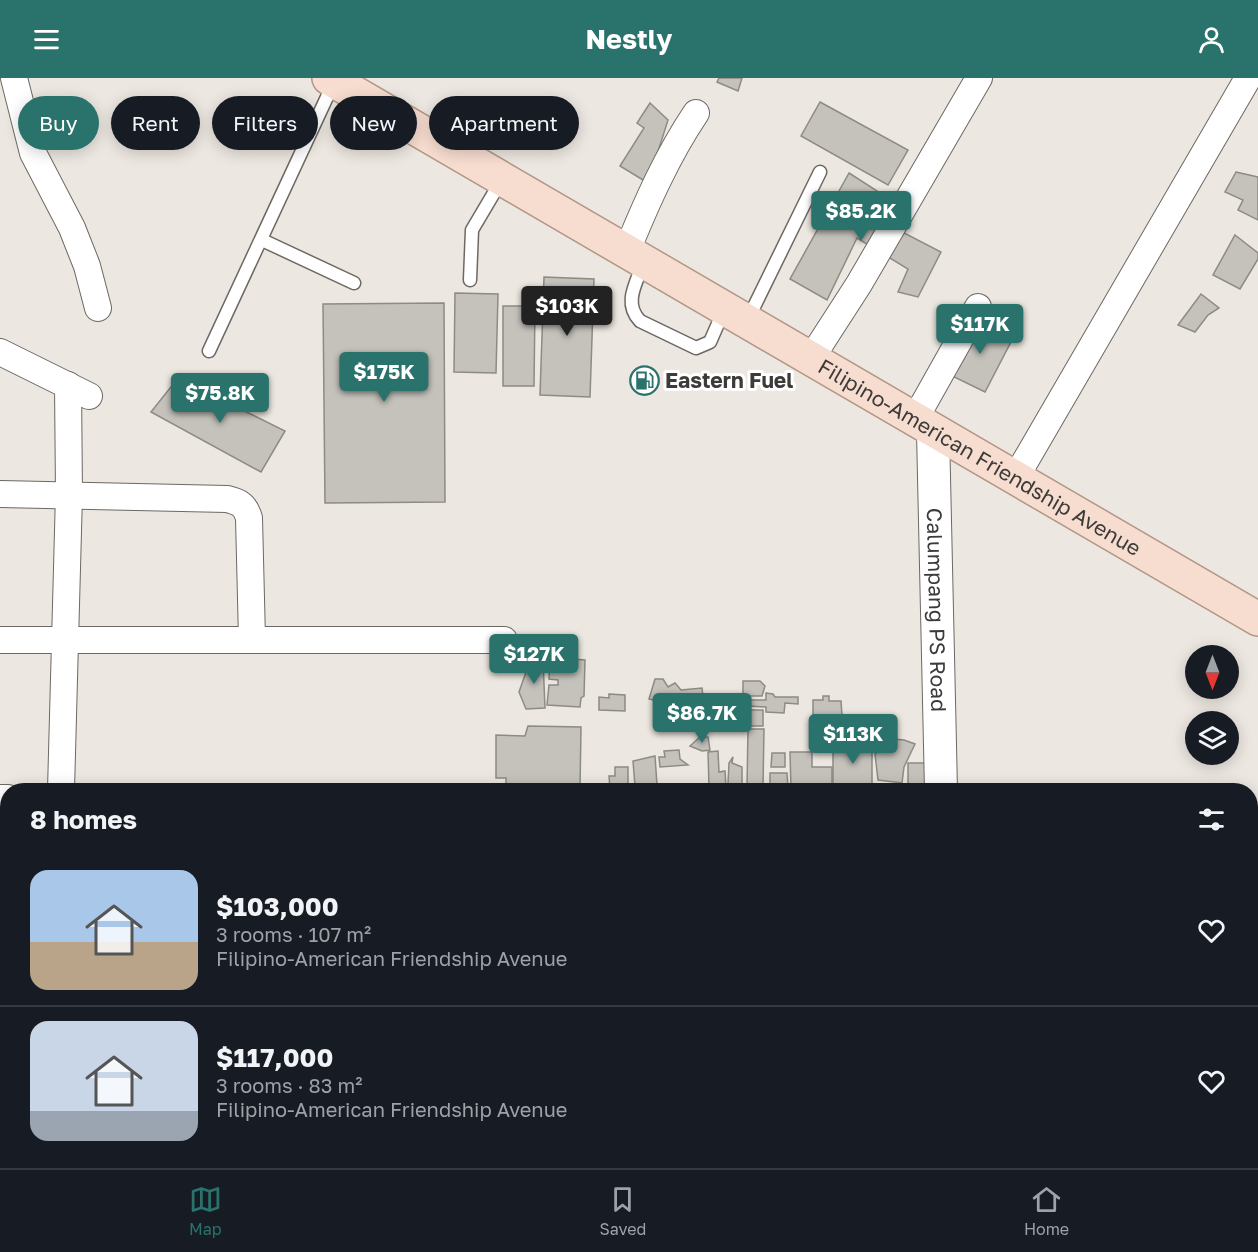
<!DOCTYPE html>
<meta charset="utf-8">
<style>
:root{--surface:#171b24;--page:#242831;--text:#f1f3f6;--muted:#9ea1a6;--line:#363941;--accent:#2a736c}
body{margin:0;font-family:"Golos Text",sans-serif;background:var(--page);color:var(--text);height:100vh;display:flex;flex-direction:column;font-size:22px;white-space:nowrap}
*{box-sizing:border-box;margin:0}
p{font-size:20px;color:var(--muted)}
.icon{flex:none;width:33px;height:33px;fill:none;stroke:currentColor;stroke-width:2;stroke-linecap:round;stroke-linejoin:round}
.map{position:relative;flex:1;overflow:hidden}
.details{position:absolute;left:0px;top:705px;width:1258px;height:386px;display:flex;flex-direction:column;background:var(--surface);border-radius:24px 24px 0 0;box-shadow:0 3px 15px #0003}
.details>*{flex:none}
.banner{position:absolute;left:18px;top:18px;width:600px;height:54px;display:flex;gap:12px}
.needle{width:39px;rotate:180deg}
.controls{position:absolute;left:1185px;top:567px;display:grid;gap:12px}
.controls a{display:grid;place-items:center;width:54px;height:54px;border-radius:50%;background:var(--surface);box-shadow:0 3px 15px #0003;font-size:30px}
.price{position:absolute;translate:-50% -51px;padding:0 14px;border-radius:6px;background:var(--accent);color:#fff;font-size:20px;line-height:39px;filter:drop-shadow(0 2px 3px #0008)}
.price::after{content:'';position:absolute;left:50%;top:36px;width:18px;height:14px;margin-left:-9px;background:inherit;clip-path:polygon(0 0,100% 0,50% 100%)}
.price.current{background:#222;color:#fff}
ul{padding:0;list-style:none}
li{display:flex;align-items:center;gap:18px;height:150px;padding:0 30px}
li+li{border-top:2px solid var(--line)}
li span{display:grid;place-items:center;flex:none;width:168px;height:120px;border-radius:18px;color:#555}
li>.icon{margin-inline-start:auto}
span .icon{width:72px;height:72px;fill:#fffc;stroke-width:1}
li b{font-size:26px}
h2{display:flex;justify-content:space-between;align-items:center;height:72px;padding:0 30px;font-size:26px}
.pill{padding:0 21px;border-radius:27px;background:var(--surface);box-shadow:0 3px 15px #0003;font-size:21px;line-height:54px}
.pill.current{background:var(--accent);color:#fff}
header{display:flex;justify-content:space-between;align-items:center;height:78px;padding:0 30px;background:var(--accent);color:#fff;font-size:27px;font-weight:700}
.menu{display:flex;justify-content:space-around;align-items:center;height:84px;border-top:2px solid var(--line);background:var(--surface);font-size:16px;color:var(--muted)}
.menu a{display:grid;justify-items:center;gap:3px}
.menu .current{color:var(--accent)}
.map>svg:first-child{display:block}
</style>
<header><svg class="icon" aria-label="menu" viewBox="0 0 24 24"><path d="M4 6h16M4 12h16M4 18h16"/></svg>Nestly<svg class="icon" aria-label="person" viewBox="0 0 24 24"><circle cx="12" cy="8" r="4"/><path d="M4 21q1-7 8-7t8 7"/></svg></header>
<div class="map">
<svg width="1258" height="1090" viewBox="0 0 1258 1090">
<rect width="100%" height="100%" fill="#ece7e0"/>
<g fill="#c4c2bb" stroke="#8c8b84" stroke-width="1.5">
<path d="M719,0H742L738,13L717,4Z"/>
<path d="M820,24L908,72L888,107L801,58Z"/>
<path d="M650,25L668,42L648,105L620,88L644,50L637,45Z"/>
<path d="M1236,94L1258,99V142L1238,132L1243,122L1225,114Z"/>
<path d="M849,95L885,118L881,143L941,174L918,219L898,214L908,191L857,160L827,222L790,201Z"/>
<path d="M1235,157L1258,175V181L1240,211L1213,197Z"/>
<path d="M544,199L594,201L590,319L540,317Z"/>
<path d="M455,215L498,216L496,295L454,294Z"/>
<path d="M1201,216L1219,230L1208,237L1195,254L1178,247Z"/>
<path d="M444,225L445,424L325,425L323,226Z"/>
<path d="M503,228H535L534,308H503Z"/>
<path d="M977,241L1014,258L985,314L946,295Z"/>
<path d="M178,300L285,353L261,394L151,334Z"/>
<path d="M559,574H572V581L585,582L584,618L581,620L580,629L547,627L549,607H558V602L549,601L550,583L559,580Z"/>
<path d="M532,577L543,582L545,630L526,631L519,614Z"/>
<path d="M655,601H663L668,609L675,605L681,612L702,610L706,641H697L695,646L668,644L669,626L649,621Z"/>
<path d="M743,603H760L765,608L762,618H743Z"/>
<path d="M766,615L773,616L775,619H798V626L785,625L784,635L766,634V629L749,628V622H766Z"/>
<path d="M609,616L625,617V633L599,632V619L609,620Z"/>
<path d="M823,618H829V623H841L842,638H813V622H823Z"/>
<path d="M747,632H763V648H746V644H741V637H747Z"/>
<path d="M528,648L581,649L580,711L506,710V700H496V657L525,658Z"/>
<path d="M748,651H764L763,709H747Z"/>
<path d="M708,659L710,672L702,673L690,668L699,660Z"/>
<path d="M882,660L904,662L915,666L904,689L902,705L878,702L875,676L881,671Z"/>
<path d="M838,665H872V709H833V669Z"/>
<path d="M679,672L680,681L688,687L660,689L659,679H665L664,673Z"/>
<path d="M718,673L719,694L725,693L726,709H709L708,674Z"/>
<path d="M790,674H812V689H832V710L791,711Z"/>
<path d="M772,675H785V689H771Z"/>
<path d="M655,678L657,707L635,708L633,683Z"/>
<path d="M733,679L732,685L742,689V706H728L729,685Z"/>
<rect x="908" y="685" width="17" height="23"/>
<path d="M615,689H628V711H610L609,698H615Z"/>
<path d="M770,695H787L788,710H770Z"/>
<path d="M0,734H8L4,765H0Z"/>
<path d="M2,768H8V788H0Z"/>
<rect x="0" y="792" width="8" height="15"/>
<path d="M1,811H8V827H0Z"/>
<rect x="0" y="841" width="8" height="24"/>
<rect x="0" y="884" width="8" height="42"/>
<rect x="0" y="929" width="8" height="14"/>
<path d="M3,946H8V967L0,968V952Z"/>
<path d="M3,983L5,1011H0V984Z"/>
<path d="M0,1026L8,1027V1059H3V1068H0Z"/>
<path d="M0,1072H8V1083H37V1090H1Z"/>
</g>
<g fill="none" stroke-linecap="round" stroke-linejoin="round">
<defs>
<g id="service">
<path d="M262,162L354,205"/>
<path d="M643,186C636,206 623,225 640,243L696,270L710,264L724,232"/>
<path d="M470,202L472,152L501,103"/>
<path d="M748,241L820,94"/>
<path d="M209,273L334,4"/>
</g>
<g id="minor">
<path d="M14,0L33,75L72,150L87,188L98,230"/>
<path d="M626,175C646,126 667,78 696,35"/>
<path d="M0,274L89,318"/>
<path d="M810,282L859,206L979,0"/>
<path d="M915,341L978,229"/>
<path d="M1016,399L1248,0"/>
<path d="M0,416L227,421C240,424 245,427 249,440L252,561"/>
<path d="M0,562H504"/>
<path d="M61,712L69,416L68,307"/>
<path d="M0,720H8"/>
<path d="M0,872H8"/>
<path d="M0,1021L8,1020"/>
<path d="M48,1083V1090"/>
<path d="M505,1083V1090"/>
</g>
<g id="tertiary">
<path id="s1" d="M933,354L941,712"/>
<path d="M941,1090V1083"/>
</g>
<g id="primary">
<path id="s2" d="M329,0L1258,541"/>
</g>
</defs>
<use href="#service" stroke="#6d6863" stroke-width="15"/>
<use href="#minor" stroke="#6d6863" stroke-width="28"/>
<use href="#tertiary" stroke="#6d6863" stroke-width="34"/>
<use href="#primary" stroke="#b39686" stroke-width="36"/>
<use href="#service" stroke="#fff" stroke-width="12"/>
<use href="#minor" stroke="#fff" stroke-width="26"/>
<use href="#tertiary" stroke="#fff" stroke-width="32"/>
<use href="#primary" stroke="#f7ddd0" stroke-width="33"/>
</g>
<defs>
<symbol id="fuel-ring" viewBox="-11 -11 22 22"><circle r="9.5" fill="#fff" stroke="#2a736c" stroke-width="1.5"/><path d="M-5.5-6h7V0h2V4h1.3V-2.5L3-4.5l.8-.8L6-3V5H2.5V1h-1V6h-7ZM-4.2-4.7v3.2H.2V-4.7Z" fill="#2a736c"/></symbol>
</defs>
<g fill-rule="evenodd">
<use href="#fuel-ring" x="628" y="286" width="33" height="33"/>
</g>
<g text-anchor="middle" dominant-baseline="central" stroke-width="6" stroke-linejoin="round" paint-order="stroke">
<g font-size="21" font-weight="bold" fill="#3d3b39" stroke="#fff" text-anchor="start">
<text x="665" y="302">Eastern Fuel</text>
</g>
<g font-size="21" fill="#3d3b39" stroke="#fff">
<text stroke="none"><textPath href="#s2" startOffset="753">Filipino-American Friendship Avenue</textPath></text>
<text stroke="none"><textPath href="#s1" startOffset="178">Calumpang PS Road</textPath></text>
</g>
</g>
</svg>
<div class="controls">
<a><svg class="needle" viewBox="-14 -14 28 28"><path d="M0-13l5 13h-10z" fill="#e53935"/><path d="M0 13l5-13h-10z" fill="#9ea1a6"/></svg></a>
<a><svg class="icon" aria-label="layers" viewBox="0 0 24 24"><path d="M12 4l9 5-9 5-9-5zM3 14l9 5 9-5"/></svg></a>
</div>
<b class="price" style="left:861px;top:164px">$85.2K</b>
<b class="price current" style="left:567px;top:259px">$103K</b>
<b class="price" style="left:980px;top:277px">$117K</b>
<b class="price" style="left:384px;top:325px">$175K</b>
<b class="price" style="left:220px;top:346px">$75.8K</b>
<b class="price" style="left:534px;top:607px">$127K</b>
<b class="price" style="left:702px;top:666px">$86.7K</b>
<b class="price" style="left:853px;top:687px">$113K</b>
<div class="banner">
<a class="pill current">Buy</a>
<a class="pill">Rent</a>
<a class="pill">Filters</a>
<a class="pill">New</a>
<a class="pill">Apartment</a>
</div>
<section class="details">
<h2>8 homes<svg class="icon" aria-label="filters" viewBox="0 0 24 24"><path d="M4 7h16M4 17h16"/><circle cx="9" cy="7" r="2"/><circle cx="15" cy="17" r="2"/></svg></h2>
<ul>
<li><span style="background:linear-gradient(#a9c7e8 60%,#b9a48a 0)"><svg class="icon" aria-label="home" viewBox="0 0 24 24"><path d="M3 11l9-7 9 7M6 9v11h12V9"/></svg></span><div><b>$103,000</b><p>3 rooms · 107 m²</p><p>Filipino-American Friendship Avenue</p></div><svg class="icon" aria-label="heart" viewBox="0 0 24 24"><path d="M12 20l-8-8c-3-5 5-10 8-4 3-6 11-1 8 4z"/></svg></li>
<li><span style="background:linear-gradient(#c9d6e8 75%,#9aa5b1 0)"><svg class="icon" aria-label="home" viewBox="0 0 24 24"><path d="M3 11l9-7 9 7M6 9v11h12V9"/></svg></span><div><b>$117,000</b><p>3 rooms · 83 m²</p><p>Filipino-American Friendship Avenue</p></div><svg class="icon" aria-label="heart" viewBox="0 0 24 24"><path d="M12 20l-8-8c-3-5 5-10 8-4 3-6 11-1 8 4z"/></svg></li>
</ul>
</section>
</div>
<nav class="menu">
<a class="current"><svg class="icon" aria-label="map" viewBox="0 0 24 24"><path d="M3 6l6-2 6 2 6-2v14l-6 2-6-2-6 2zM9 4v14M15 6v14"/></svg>Map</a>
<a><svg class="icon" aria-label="saved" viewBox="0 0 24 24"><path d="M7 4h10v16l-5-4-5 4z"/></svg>Saved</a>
<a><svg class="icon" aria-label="home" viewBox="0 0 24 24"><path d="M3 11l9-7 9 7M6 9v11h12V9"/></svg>Home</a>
</nav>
